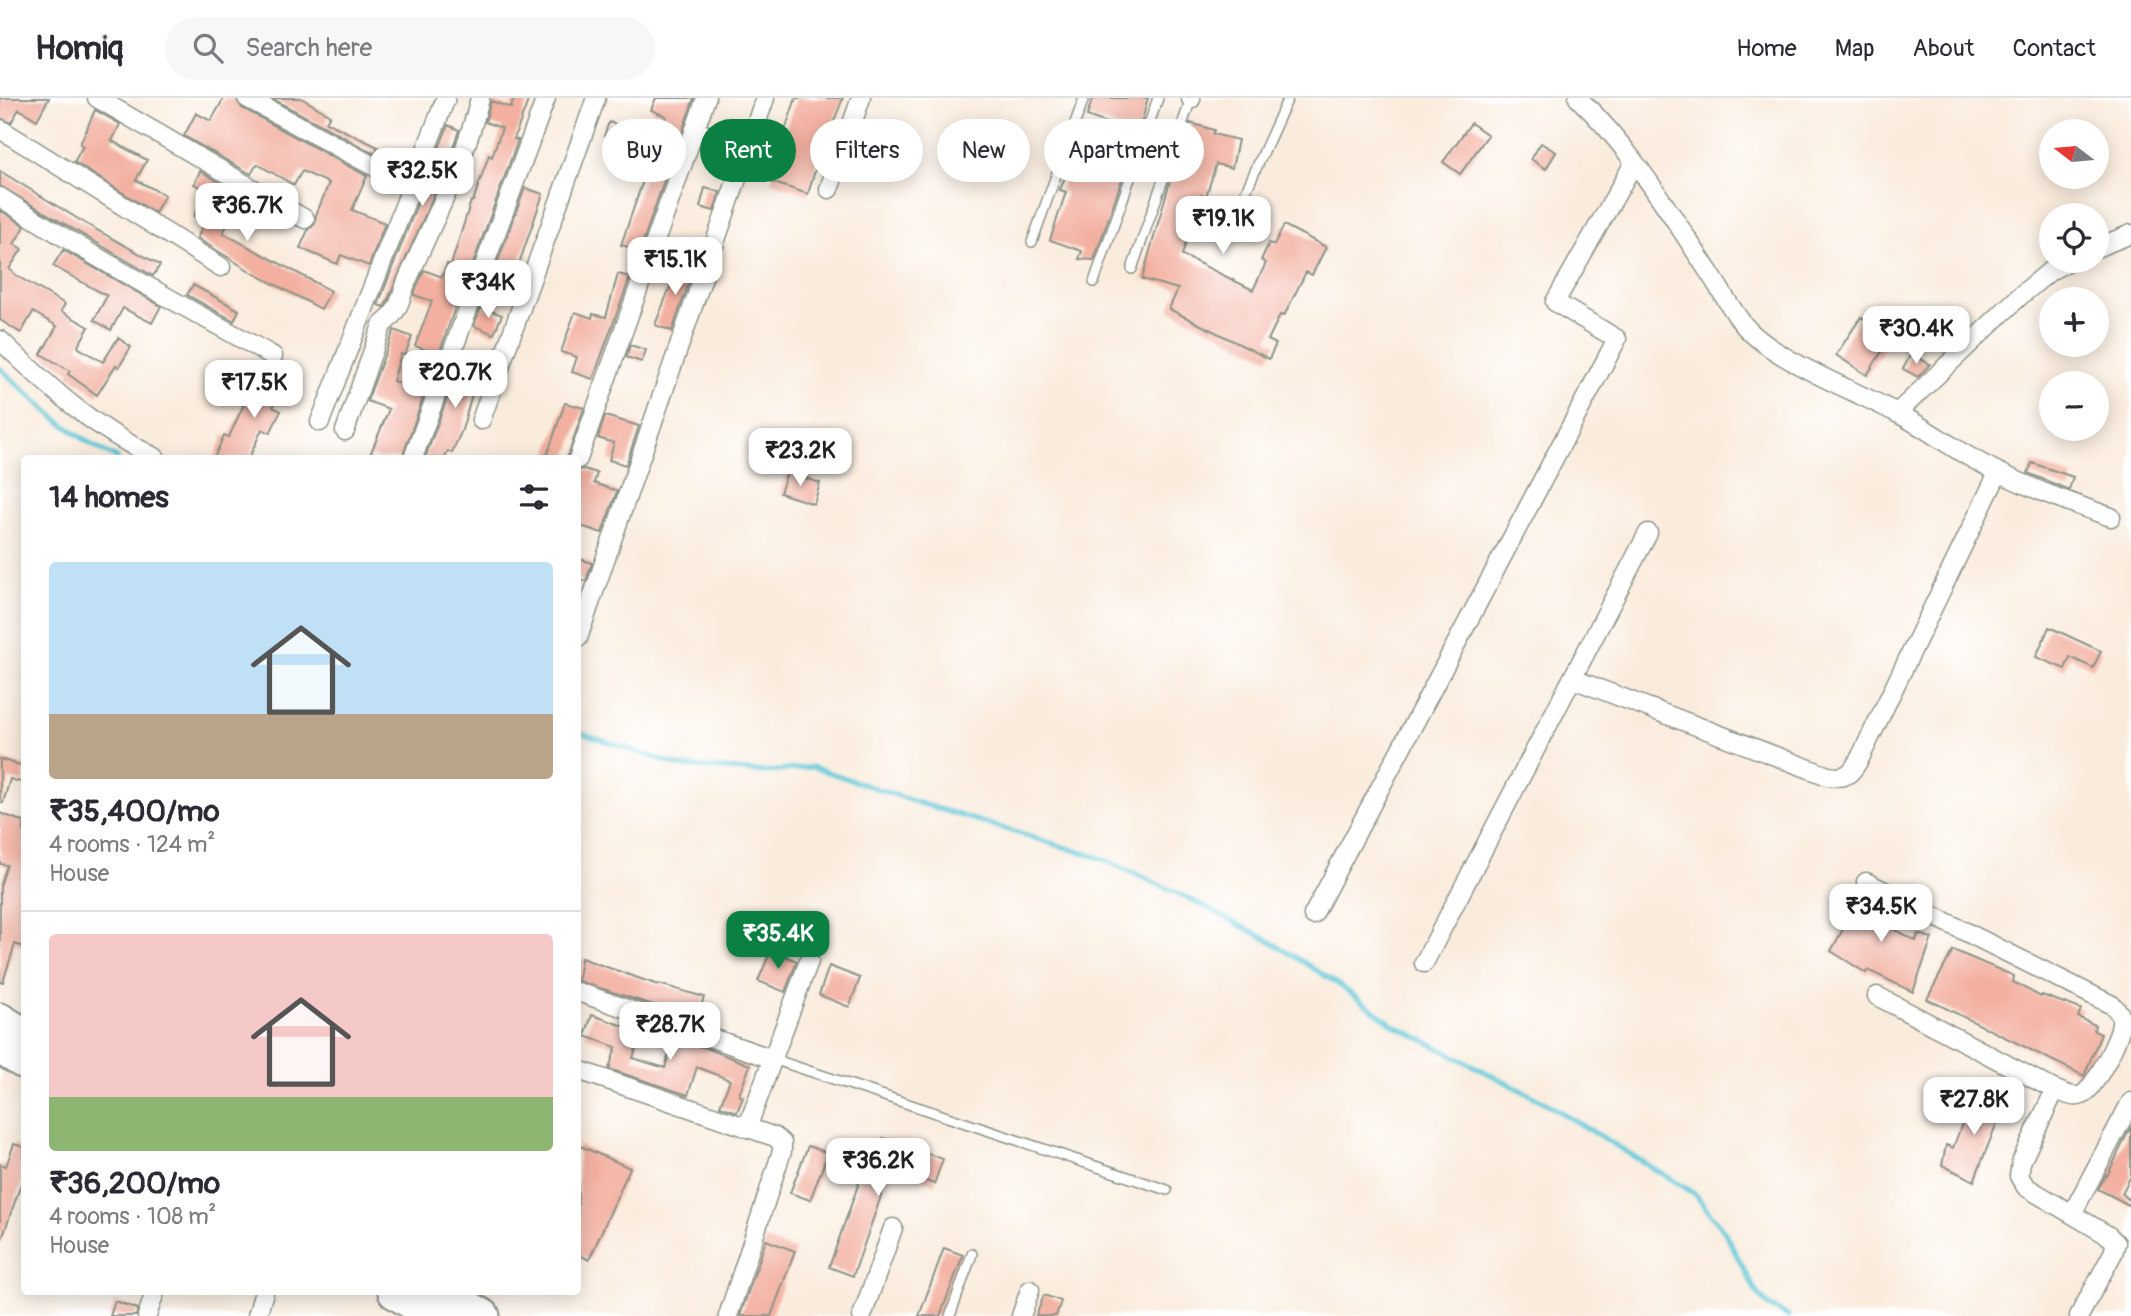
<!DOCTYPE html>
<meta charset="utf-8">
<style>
:root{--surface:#fff;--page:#f7f7f7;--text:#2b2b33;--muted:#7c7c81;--line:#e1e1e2;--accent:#0b8043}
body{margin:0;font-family:Pangolin,sans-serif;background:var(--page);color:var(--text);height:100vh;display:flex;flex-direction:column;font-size:26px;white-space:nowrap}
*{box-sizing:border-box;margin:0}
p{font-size:23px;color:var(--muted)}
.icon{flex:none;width:38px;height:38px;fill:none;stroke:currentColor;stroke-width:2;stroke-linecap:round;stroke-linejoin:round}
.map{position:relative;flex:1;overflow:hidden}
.panel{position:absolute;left:21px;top:357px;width:560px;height:840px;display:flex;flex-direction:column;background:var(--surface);border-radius:7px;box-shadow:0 4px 18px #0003}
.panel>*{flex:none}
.top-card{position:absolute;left:602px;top:21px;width:665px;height:63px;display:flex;gap:14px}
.needle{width:46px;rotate:286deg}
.controls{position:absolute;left:2039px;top:21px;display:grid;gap:14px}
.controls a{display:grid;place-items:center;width:70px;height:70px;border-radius:50%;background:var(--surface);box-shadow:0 4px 18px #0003;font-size:35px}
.price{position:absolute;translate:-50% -60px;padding:0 16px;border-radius:14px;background:#fff;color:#222;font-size:23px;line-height:46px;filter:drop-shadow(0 2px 4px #0008)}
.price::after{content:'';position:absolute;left:50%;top:42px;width:21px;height:16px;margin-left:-10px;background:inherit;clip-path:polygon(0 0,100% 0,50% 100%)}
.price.active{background:var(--accent);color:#fff}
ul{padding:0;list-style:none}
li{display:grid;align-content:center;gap:14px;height:371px;padding:0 28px}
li+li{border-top:2px solid var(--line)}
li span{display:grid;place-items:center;height:217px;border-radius:7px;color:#555}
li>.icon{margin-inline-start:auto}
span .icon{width:126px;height:126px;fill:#fffc;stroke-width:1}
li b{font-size:30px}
h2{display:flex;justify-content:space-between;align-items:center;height:84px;padding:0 28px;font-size:30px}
.tag{padding:0 24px;border-radius:32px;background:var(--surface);box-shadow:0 4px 18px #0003;font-size:24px;line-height:63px}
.tag.active{background:var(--accent);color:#fff}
header{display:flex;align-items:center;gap:42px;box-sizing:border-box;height:98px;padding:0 35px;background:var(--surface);border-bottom:2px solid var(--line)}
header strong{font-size:33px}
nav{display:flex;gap:38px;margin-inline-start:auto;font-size:24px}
.search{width:490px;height:63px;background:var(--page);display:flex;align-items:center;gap:18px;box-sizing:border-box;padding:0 24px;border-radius:38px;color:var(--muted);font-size:26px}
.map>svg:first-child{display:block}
</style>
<header>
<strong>Homiq</strong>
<div class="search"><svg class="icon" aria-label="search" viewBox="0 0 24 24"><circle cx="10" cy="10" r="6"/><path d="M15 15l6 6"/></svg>Search here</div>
<nav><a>Home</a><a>Map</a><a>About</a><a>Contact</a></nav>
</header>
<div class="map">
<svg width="2131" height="1218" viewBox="0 0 2131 1218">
<rect width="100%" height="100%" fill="#fff"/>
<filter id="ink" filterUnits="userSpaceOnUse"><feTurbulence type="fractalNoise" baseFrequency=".0143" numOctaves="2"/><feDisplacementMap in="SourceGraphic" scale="14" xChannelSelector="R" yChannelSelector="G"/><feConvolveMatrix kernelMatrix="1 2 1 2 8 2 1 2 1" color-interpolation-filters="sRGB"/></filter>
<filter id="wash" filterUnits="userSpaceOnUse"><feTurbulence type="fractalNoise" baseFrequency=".00686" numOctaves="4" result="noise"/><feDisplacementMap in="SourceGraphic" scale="28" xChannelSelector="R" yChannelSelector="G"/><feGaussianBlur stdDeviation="1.57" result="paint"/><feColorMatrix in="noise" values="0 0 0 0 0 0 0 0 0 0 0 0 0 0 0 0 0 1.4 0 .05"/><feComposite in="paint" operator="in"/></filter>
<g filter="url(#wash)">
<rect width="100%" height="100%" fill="#faecdd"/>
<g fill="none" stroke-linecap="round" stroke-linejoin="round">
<g stroke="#5ec8d8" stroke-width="5">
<path d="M0,270C37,304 72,339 117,360"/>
<path d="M578,634L680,668L766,674L813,669L913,703L1103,761L1186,799L1268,842L1335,884L1394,927L1544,1004L1694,1095L1724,1133L1755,1192L1769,1208L1788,1218"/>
</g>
</g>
<g id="blocks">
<g fill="#f3b0a0">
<path d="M0,0H49L37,22L19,11L11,25L0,20Z"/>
<path d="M224,0H236L242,10L367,78L352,112L385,125L369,168L341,157L337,166L300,150L308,132L315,126L316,117L329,85L302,73L294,87L257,66L251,76L184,38L196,15L211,23Z"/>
<path d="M271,0H301L330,17L326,24L378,49L375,56Z"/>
<path d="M514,0H529L514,41L518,42L471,171L469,170L439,256L415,248L432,203L414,197L417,188L424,172L442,179L447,166L451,167L471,103H473L489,57L492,59L502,30L485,24L491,3L511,10Z"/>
<path d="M656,0H694L680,40L661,34L666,18L651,12Z"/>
<path d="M796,0H843L833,26H838L828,55L821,52L808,96L771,84L775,68H781L788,42L782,41Z"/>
<path d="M1099,0H1148L1138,37L1087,18L1092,2Z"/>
<path d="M95,12L120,26L112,43L147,62L136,82L165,97L155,115L74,64L83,48L80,46Z"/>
<path d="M609,24L633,32L629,46L604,38Z"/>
<path d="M1190,25L1214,32L1213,36L1238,42L1232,70L1216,66L1206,99L1201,97L1182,157L1253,192L1266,165L1261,162L1269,145L1274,147L1284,127L1326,149L1312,177L1306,174L1284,218L1280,217L1268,242L1276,246L1269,261L1169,211L1178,191L1142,181L1170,83Z"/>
<path d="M1471,25L1488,37L1460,76L1443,64Z"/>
<path d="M448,27L459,32L448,64L387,204L384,209L378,207Z"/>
<path d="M1137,38L1094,162L1079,161L1082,153L1050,142L1066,94L1060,92L1067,74L1070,75L1080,39Z"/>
<path d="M1541,45L1556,54L1546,71L1531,61Z"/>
<path d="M0,73L88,127L160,167L153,178L0,88Z"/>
<path d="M200,73L245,99L238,110L236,109L223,135L331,193L321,211L253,175L197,140L205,123L194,118L207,93L194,86Z"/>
<path d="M646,74L665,80L640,152L621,147Z"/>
<path d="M525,90L543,96L512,186L492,179Z"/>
<path d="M705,90L720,94L714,113L700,109Z"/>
<path d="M0,112L25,128L14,146L22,151L9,171L17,178L65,206L61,213L89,229L78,248L79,250L103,264L118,240L131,249L119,269L116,267L97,297L68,276L70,273L41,256L57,228L33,214L21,235L0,222Z"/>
<path d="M63,152L161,208L152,225L123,210L111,232L94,222L107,198L53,168Z"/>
<path d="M680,164L694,169L672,233L655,227Z"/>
<path d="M618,176L630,179L593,281L572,274L577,259L561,254L575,214L592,220L593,216L606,219Z"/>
<path d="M193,187L239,212L234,223L187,197Z"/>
<path d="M481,209L502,217L494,236L474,228Z"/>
<path d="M1861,219L1891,239L1867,277L1836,257Z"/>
<path d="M394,232L412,239L405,257L401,256L393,283L425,294L402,360H377L370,357L389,311L367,303Z"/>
<path d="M630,247L646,252L642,264L626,259Z"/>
<path d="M1911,256L1930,266L1918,279L1903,271Z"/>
<path d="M461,262L485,270L478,290L474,289L462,332L452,355L448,353L445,360H425Z"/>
<path d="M274,269L288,275L273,309L281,313L270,335L262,331L249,360H214L224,337L229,339L248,297L259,302Z"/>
<path d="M565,305L584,310L567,360H546Z"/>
<path d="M605,318L639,328L626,367L609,362L614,345L598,340Z"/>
<path d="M2032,365L2073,379L2069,392L2028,375Z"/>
<path d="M584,371L597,375L594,385L617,393L602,435L578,427V372Z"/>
<path d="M787,374L820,385L814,406L780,395Z"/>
<path d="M578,460L592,465L586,483L578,481Z"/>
<path d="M2049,529L2101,553L2093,570L2070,559L2065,571L2036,559Z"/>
<path d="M0,661L24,668V685L10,681L3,705L0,704Z"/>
<path d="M0,715L24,724V849L15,846L3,884H0V788L7,767L0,766Z"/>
<path d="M1863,795L1898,813L1890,829L1916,843L1918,836L1932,840L1913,894L1868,872L1866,875L1831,853Z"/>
<path d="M771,852L797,863L785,894L758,883Z"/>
<path d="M1953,852L2014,878L2013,884L2041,899L2042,897L2081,911L2078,919L2095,927L2094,933L2101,936L2084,978L1927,901Z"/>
<path d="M581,860L658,887L659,886L704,899L697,921L578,883Z"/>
<path d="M829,868L860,880L849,909L819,897Z"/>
<path d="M592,917L641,934L633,960L665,970L673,941L706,950L750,967L739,997L743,999L737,1014L720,1008L730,982L697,969L688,997L609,971L616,949L585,938Z"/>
<path d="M1972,999L1986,1004L1990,999L2005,1004L1974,1083L1942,1067L1946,1047L1953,1050Z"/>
<path d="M2131,1028V1078L2122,1095L2131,1104V1108L2098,1091L2106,1077L2107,1078Z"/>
<path d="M883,1040L943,1061L934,1086L891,1070L853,1178L829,1169L861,1079L868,1082Z"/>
<path d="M14,1046L24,1049V1077L2,1141H0V1066L6,1068Z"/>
<path d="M578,1047L630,1070L589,1162L578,1156Z"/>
<path d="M808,1048L828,1055L810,1102L790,1095Z"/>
<path d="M766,1142L795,1153L771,1218H740Z"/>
<path d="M944,1150L963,1157L940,1218H919Z"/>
<path d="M1044,1197L1061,1203L1056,1218H1036Z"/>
<path d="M115,1203L138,1211L136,1218H110Z"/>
</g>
</g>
</g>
<g filter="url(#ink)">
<use href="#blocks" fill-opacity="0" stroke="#8c9488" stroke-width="2"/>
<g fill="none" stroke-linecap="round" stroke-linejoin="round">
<defs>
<g id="lane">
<path d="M1246,93L1288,0"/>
<path d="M1032,144L1084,0"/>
<path d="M1132,171L1191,1"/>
<path d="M1094,184L1158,0"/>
<path d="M773,961L1167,1092"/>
<path d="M950,1218L972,1156"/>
</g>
<g id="street">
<path d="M97,0L305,121"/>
<path d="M247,0L412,89"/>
<path d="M1578,0C1629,48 1667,110 1705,168C1718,187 1729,208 1743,226C1770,260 1853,292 1893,313C1922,327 1947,347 1975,362C2018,386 2065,403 2111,419"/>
<path d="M1191,1V0"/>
<path d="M0,31L221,169"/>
<path d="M694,33L747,50"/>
<path d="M829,91L861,0"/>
<path d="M0,99C89,157 181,207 273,258"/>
<path d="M2096,150L2131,136"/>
<path d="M0,242C52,292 91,328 156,360"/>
<path d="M1897,315L2020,198L2050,173L2069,163"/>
<path d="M481,322L596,0"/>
<path d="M320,324L446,0"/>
<path d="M345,333L382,227C403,210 399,199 410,176C436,117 465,63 480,0"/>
<path d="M413,360L546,0"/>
<path d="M578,361L706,0"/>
<path d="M578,540L765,0"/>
<path d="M1573,581L1828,678C1847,681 1851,676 1860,660L1998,375"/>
<path d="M1866,784L2112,907C2118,912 2122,917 2121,925C2121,939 2094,991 2082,997C2073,1001 2063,994 2055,992L1877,898"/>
<path d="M1313,817L1617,241L1555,204L1634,65"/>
<path d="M1424,865L1648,435"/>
<path d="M578,894L773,961"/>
<path d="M578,972L775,1039L782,1045V1053L728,1218"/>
<path d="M2055,992L2021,1064L2019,1078L2026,1089L2109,1138L2116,1145L2113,1155L2079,1218"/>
<path d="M747,1030L809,863"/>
<path d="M2072,1116L2131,1004"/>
<path d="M147,1218L155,1194"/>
<path d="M257,1218L264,1194"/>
<path d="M862,1218L893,1130"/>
<path d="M1021,1218L1030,1192"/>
</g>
<g id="highway">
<path d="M0,922L24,937"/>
<path d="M0,949L24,964"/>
<path d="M395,1194L434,1218"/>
<path d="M441,1194L483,1218"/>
</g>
</defs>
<use href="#lane" stroke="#8c9488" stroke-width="12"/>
<use href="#street" stroke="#8c9488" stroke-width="21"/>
<use href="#highway" stroke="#8c9488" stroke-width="37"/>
<use href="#lane" stroke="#fff" stroke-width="9"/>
<use href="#street" stroke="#fff" stroke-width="18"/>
<use href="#highway" stroke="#fff" stroke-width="33"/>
</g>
</g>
</svg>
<div class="controls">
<a><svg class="needle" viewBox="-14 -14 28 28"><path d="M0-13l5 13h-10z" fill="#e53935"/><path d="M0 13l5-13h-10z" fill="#7c7c81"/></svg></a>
<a><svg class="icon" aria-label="locate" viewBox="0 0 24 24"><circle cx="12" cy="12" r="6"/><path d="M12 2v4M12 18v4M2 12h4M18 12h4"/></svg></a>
<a>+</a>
<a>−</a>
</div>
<b class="price" style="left:422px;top:110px">₹32.5K</b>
<b class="price" style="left:247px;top:145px">₹36.7K</b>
<b class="price" style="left:1223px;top:158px">₹19.1K</b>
<b class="price" style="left:675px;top:199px">₹15.1K</b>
<b class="price" style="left:488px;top:222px">₹34K</b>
<b class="price" style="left:1916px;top:268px">₹30.4K</b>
<b class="price" style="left:455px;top:312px">₹20.7K</b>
<b class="price" style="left:254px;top:322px">₹17.5K</b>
<b class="price" style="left:800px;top:390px">₹23.2K</b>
<b class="price" style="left:1881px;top:846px">₹34.5K</b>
<b class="price active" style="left:778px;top:873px">₹35.4K</b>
<b class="price" style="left:670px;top:964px">₹28.7K</b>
<b class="price" style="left:1974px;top:1039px">₹27.8K</b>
<b class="price" style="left:878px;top:1100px">₹36.2K</b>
<div class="top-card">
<a class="tag">Buy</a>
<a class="tag active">Rent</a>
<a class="tag">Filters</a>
<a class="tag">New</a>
<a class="tag">Apartment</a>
</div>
<section class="panel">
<h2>14 homes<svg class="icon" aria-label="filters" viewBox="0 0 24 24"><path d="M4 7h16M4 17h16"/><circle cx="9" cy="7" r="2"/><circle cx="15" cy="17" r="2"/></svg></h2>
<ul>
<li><span style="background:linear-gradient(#bfe0f5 70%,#b9a48a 0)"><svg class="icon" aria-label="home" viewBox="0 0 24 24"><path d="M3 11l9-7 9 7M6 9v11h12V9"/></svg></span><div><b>₹35,400/mo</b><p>4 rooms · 124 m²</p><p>House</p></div></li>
<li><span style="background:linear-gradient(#f6c9c9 75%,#8fb573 0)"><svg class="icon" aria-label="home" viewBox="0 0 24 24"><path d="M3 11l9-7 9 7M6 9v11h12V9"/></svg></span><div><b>₹36,200/mo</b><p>4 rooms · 108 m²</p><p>House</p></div></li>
</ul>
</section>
</div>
